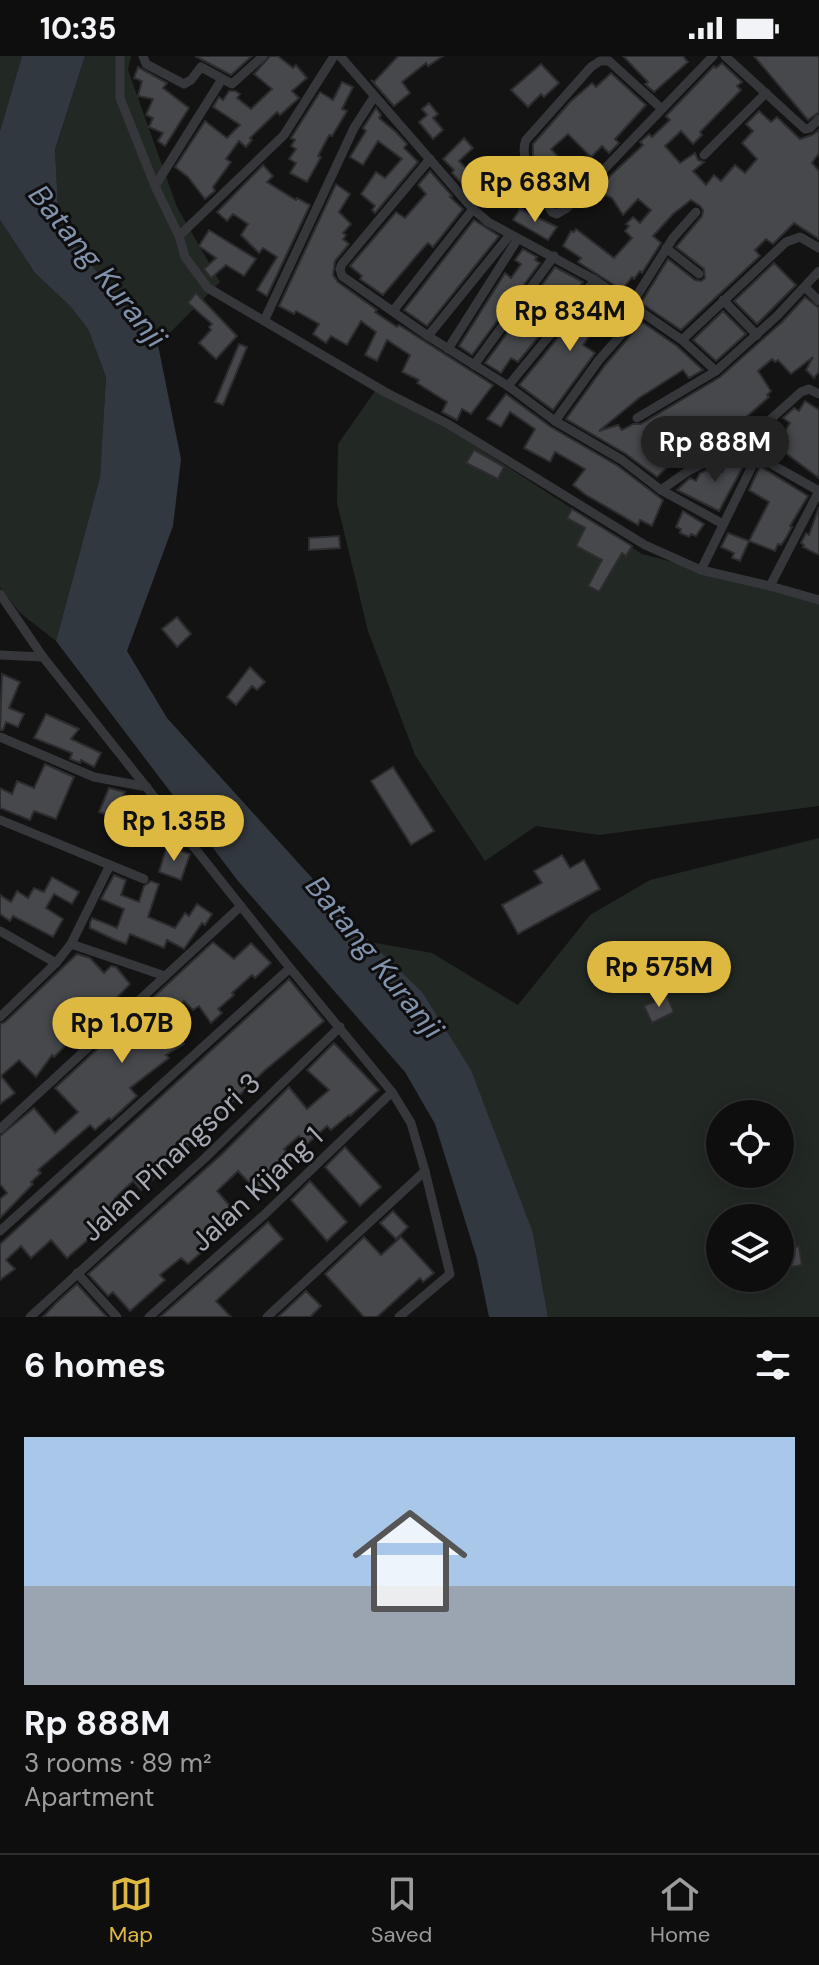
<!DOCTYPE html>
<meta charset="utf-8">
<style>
:root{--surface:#0e0e0f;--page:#171718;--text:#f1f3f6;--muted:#9b9c9e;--line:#2e2e2f;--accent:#deb941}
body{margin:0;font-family:"DM Sans",sans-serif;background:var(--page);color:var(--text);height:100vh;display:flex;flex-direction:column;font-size:30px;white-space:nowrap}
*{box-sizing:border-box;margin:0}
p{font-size:26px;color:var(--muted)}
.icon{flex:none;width:44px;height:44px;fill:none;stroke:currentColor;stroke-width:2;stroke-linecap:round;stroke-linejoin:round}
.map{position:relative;height:1261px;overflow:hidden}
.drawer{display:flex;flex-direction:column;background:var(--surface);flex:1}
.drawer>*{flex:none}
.controls{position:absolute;left:706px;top:1044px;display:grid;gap:16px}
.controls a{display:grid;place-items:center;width:88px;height:88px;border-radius:50%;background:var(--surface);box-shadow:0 4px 20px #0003,0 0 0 2px var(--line);font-size:40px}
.price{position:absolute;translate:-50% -68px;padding:0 18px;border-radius:28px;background:var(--accent);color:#111;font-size:26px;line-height:52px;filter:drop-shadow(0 2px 4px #0008)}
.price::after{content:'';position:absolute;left:50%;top:48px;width:24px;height:18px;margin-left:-12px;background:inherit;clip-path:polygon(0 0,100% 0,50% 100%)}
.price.current{background:#222;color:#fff}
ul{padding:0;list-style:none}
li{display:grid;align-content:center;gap:16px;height:424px;padding:0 24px}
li+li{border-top:2px solid var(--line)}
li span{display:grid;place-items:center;height:248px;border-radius:0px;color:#555}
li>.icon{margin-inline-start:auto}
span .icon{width:144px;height:144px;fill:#fffc;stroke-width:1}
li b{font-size:34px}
h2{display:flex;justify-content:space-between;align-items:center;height:96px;padding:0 24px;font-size:34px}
.status{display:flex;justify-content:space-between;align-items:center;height:56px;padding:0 40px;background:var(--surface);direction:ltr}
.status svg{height:22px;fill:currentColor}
.menu{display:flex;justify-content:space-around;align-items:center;height:112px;border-top:2px solid var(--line);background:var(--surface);font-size:22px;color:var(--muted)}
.menu a{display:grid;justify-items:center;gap:4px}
.menu .current{color:var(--accent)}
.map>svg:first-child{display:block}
</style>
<div class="status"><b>10:35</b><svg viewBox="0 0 49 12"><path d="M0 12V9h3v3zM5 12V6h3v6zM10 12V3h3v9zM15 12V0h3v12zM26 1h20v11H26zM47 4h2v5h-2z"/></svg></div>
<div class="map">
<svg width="819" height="1261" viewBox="0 0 819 1261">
<rect width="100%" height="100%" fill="#131314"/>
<g fill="#222823" fill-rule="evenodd">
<path d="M0,0H22L0,75Z"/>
<path d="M85,0H131L128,14L177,151L220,226L158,289L59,170L55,95Z"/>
<path d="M0,164L35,217L70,250L88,273L106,321L100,421L56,585L19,556L0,531Z"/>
<path d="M380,328L642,498L819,544V750L599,779L536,770L485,805L415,699L368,575L337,447L338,388Z"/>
<path d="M819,782V1261H548L533,1177L370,886L432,897L518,949L590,859L650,824ZM720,1058H780V1118H720ZM720,1162H780V1222H720Z"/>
</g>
<path fill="#32383f" d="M22,0H85L55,94L59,170L158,289L181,403L173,470L127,595L167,662L370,886L422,936L471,1014L533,1177L548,1261H489L477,1203L435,1068L405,1016L238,825L56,585L100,421L106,321L88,273L70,250L35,217L0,164V75Z"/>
<g fill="#47484c" stroke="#2d2d30" stroke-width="2">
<path d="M195,0H252L231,19Z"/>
<path d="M270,0H278L293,12L296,9L307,22L292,35L299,42L280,59L277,56L250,82L252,84L246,91L239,85L226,103L231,106L213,131L215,135L205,143L188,121L175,111L205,65L227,82L240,69L213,51L219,41L223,44L229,35H235L240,38L237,42L251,53L272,33L254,18Z"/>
<path d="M398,0H443L428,10L426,7L402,26L410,37L394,50L371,24L374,26Z"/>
<path d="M623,0H683L688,6L654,36L645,28L648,26Z"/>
<path d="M754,0H819V56L808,64Z"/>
<path d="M722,7L742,26L737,30L741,34L700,76L702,79L693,88L681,75L665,90L680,107L695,97L698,104L704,106L693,115L706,129L714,119L721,125L735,109L745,117L757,103L742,87L753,75L746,68L759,55L771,66L777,61L800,83L812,79L819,74V97L812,107L819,115V183L794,167L773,188L766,183L755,194L760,200L681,274L641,247L668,203L695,224L701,225L705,222L704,213L676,191L702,160L703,154L700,150L691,144L673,158L653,180L661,187L642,217L640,215L634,223L632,221L622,234L578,206L581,202L563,190L571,175L574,176L576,173L614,202L632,182L625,175L629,170L626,168L633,161L640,167L651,154L638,143L623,159L612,142L595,134L643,89L640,86L649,78L652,81L670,64L666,60L714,10L716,12Z"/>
<path d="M541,8L559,27L544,41L541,38L528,51L511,34Z"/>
<path d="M138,11L167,27L163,32L189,52L165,90L158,85L163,77L149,71L153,62L146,59L153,43L138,40L142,25L134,22Z"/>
<path d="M611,17L646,49L615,83L619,87L609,97L602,90L591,101L568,78L551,93L560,103L557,105L576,124L553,142L546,132L552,127L544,119L547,116L533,100V88L571,45L592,27L596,31Z"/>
<path d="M342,26L353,31L342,53L347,55L332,80L329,79L318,100L321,101L307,126L290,117L296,107L289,103L296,93L291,90L295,84L291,82L320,36L333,44Z"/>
<path d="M429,47L438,58L433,62L443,74L433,83L419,66L427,59L422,53Z"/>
<path d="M376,52L381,59L379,62L396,76L407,88L404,92L418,106L375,157L372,154L375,150L361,138L376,116L385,122L402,103L378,85L363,109L350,101L366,75L363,72Z"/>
<path d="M464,82L473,92L459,105L472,118L462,128L452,117L454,114L443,103Z"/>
<path d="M263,109L273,120L267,126L296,144L297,142L310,149L267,240L257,234L277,201L263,192L259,197L241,179L248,168L233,158L227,165L217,156Z"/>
<path d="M430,115L452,140L450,141L463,153L433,191L428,187L424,191L383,239L360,223L362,220L350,210L396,156L405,162L426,138L418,129Z"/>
<path d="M336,128L350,138L339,156L351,168L343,177L346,179L343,183L349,188L335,205L333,219L338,226L377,254L375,256L397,271L399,269L493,329L471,358L462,353L457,364L442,356L447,346L417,327L419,324L402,316L410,299L387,284L377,305L365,299L376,276L361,265L347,289L331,280L326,287L313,278L319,268L296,255L294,258L279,250Z"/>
<path d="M520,153L557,171L548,184L513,164Z"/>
<path d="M474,164L499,180L427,270L404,254Z"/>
<path d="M209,174L256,203L244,220L226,209L211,222L204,213L216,202L199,190Z"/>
<path d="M523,193L537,201L535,204L540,207L472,299L459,290L505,217L511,222L521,208L515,204Z"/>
<path d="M774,207L796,229L757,268L734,245Z"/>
<path d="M555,211L583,226L518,306L511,302L501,317L485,307L511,272L518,277L530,261L523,255Z"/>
<path d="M596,234L630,257L621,267L609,259L598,274L595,272L583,289L595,297L553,354L519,329L565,273L575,280L588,262L580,254Z"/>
<path d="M196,237L237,280L216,303L199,287L211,274L209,271L212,268L188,247Z"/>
<path d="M805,241L819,252V316L814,322L806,314L813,301L791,318L778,304L775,306L772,303L758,315L771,335L767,339L769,341L702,400L695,403L692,399L680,411L674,405L657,421L626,398L566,363L605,309L642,266L677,290L703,314L689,322L683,314L639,342L599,375L618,369L622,374L633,368H641L720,321L782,266Z"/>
<path d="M723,255L746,278L716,305L693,284Z"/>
<path d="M239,288L247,291L223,349L215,346Z"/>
<path d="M506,338L551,371L618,410L663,444L652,470L640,464L638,469L586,439L573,429L585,413L555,396L550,406L524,392L535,373L510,356L501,371L487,363Z"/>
<path d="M805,345L819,354V422L776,390L790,367L783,362L794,352L799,355Z"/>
<path d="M474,394L504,411L498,423L466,407Z"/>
<path d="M739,398L747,403L719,455L677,434L690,422L696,425L700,417L709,413L722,416L728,404Z"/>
<path d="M760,410L808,440L790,470L792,471L786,482L781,489L778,488L775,495L749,485L769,446L749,434Z"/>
<path d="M819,451V499L803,491L804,489L801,487L806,477L809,479Z"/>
<path d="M572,453L632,490L626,500L622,497L599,536L588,530L602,504L576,490L585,472L567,462Z"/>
<path d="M683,455L704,468L696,480L691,478L689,481L680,477L681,473L676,471Z"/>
<path d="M728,477L749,485L740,505L732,502L734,497L721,491Z"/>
<path d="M339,480L340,492L309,494V482Z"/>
<path d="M177,561L191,578L177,591L162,573Z"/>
<path d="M250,611L265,626L257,634L252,630L236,649L227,641Z"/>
<path d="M2,618L20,626L9,652L24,658L18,671L6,666L3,674H0Z"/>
<path d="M46,658L79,673L71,683L101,697L94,711L81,704L80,707L70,703L72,697L34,682Z"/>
<path d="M45,708L74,721L56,763L34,755L30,764L0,752V732L12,738L17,725L34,732Z"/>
<path d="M393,711L434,775L411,789L371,725Z"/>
<path d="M109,732L125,736L114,762L99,756Z"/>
<path d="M140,751L157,758L150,776L133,769Z"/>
<path d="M167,790L190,798L181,824L159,816Z"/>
<path d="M562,799L570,812L584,804L600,833L518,878L502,849L542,827L534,815Z"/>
<path d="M114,819L126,824L121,839L139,846L144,830L151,825L159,828L148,861L175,872L185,857L189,860L197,848L212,858L205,869L202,867L184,893L167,884L164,892L130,878L126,888L113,883L90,872V867L92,862L117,872L124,853L101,843Z"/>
<path d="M52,821L79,836L72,848L54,838L46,852L63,863L53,881L13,860L10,865L0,858V839L11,846L17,835L28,842L34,832L44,836Z"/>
<path d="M213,886L234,903L251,887L271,907L255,922L252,919L232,937L234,939L218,953L222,957L211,967L199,950L193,954L184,945L177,951L168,963L184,988L166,999L169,1002L130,1032L137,1040L111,1064L109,1062L95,1074L90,1069L38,1114L41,1117L31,1126L33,1128L0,1162V1143L7,1137L0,1128V1080L34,1052L55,1077L78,1056L55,1032Z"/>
<path d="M77,898L90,902L104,917L111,910L116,911L130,928L107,952L103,948L87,967L62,986L65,990L54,1001L52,999L36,1021L19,1004L1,1020L15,1037L0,1048V968L5,966Z"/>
<path d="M289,923L324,965L264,1015L213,1065L209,1061L189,1079L194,1085L158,1114L160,1116L141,1134L133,1125L115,1142L124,1152L67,1202L51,1184L31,1202L21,1190L6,1204L15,1213L0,1224V1188Z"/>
<path d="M667,940L674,956L652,967L644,950Z"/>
<path d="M334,987L379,1034L350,1060L349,1059L331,1074L327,1070L306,1089L299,1080L284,1093L293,1103L257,1135L238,1115L217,1135L236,1157L215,1175L217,1177L204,1194L188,1208L181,1202L160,1219L165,1224L130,1255L113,1236L108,1240L88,1218L222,1098L289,1031L307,1053L329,1034L307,1014Z"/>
<path d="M345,1091L381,1131L360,1150L325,1111Z"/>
<path d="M310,1125L347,1166L327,1185L291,1144Z"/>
<path d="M393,1155L408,1171L396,1183L380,1167Z"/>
<path d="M268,1166L283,1183L216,1245L231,1261H160Z"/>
<path d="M364,1181L381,1199L401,1181L434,1217L423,1226L420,1222L377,1261H364L325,1218Z"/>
<path d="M799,1190L802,1209L786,1212L782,1193Z"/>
<path d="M77,1228L107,1261H43L55,1248Z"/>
<path d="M306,1235L321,1250L310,1261H278Z"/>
</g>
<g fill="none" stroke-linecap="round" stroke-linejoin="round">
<g stroke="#36373b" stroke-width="9">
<path d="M120,0V42L155,130L179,180L185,201L208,232L385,336L448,368L645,489L701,514L770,530L819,544"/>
<path d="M143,0L146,8L184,28L191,24L201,11L232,28L263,0"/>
<path d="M340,0L473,153L488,166L595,224L682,284L716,315"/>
<path d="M725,0L805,73L810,72L819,63"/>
<path d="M662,53L609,5H600L591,11L526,84C517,103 542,138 552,156L557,158L567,152L713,0"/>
<path d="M704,99L766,37"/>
<path d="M430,103L342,208L340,213L342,220L428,280L508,330L555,365L622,404L661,434L723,468"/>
<path d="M155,130L222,23"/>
<path d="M179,180L284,79L334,0"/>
<path d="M666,192L699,218"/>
<path d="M805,231L819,245"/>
<path d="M723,244L757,279"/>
<path d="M631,249L673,182L696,156"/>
<path d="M393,255L473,153"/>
<path d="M264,265L354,72L374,41"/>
<path d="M428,280L509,180"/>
<path d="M682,284L786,186L800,181L819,192"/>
<path d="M448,293L517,184"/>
<path d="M474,309L554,200"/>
<path d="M508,330L595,224"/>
<path d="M637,362L716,315L777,260L819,215"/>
<path d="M555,365L599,304L642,255"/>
<path d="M743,388L757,400L819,435"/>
<path d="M661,434L688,415L743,388L801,336L809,333L819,338"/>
<path d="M701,514L757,400"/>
<path d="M770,530L819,435"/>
<path d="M0,538L43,601L290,912L392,1036L411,1067L425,1115"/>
<path d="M0,599L43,601"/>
<path d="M0,681L94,721L147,731"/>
<path d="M0,764L110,809L71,888L56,907L0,961"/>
<path d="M110,809L144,823"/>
<path d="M0,875L56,907"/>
<path d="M71,888L165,920"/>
<path d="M0,1073L241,850"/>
<path d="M0,1175L290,912"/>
<path d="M77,1217L117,1261"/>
<path d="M30,1261L205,1102L340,971"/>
<path d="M149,1261L264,1159L392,1036"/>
<path d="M267,1261L425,1115L450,1218L399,1261"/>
</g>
</g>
<g text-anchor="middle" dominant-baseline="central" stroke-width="6" stroke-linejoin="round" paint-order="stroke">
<g font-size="28" fill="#a6a9b3" stroke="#0e0e0f">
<text transform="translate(171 1101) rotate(-43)">Jalan Pinangsori 3</text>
<text transform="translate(257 1133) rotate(-43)">Jalan Kijang 1</text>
</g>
<g font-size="30" font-style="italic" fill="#8093ab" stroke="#0e0e0f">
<text transform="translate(98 210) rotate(51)">Batang Kuranji</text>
<text transform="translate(375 901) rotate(51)">Batang Kuranji</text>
</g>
</g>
</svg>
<div class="controls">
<a><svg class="icon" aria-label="locate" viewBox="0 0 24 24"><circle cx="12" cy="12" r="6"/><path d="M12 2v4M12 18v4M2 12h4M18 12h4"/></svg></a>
<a><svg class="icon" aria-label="layers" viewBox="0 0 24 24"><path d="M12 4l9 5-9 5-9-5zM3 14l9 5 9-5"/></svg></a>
</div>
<b class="price" style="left:535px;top:168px">Rp 683M</b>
<b class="price" style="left:570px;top:297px">Rp 834M</b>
<b class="price current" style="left:715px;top:428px">Rp 888M</b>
<b class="price" style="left:174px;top:807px">Rp 1.35B</b>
<b class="price" style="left:659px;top:953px">Rp 575M</b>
<b class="price" style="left:122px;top:1009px">Rp 1.07B</b>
</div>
<section class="drawer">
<h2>6 homes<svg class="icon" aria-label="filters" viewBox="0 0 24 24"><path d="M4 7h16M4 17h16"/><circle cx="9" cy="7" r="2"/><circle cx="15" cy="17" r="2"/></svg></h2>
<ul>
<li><span style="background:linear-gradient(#a9c7e8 60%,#9aa5b1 0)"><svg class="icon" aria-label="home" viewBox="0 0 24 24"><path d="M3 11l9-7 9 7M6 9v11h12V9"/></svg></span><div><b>Rp 888M</b><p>3 rooms · 89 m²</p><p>Apartment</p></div></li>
</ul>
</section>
<nav class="menu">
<a class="current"><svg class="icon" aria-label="map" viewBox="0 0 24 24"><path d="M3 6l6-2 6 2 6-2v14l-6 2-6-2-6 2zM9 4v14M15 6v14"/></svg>Map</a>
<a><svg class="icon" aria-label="saved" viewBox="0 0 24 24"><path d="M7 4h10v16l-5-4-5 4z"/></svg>Saved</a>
<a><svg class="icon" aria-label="home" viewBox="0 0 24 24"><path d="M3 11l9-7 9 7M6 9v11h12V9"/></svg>Home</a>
</nav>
